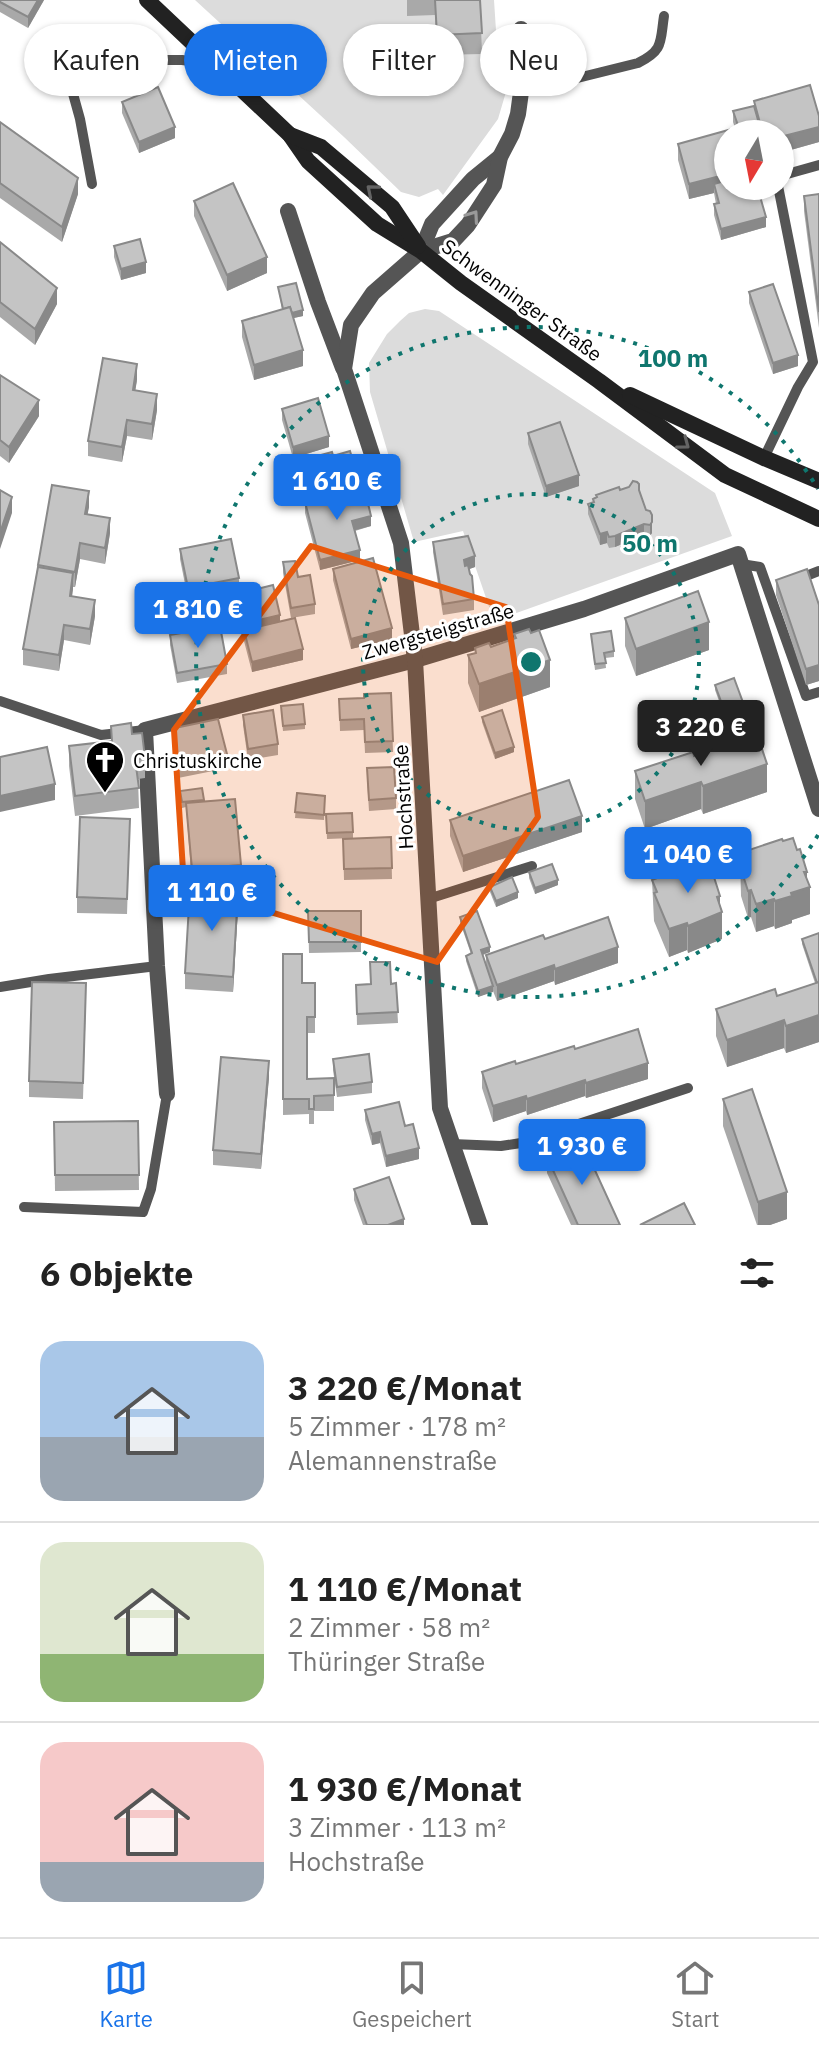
<!DOCTYPE html>
<html lang="de">
<meta charset="utf-8">
<style>
:root{--surface:#fff;--page:#f2f2f2;--text:#222;--muted:#767676;--line:#e0e0e0;--accent:#1a73e8}
body{margin:0;font-family:"IBM Plex Sans",sans-serif;background:var(--page);color:var(--text);height:100vh;display:flex;flex-direction:column;font-size:30px;white-space:nowrap}
*{box-sizing:border-box;margin:0}
p{font-size:26px;color:var(--muted)}
.icon{flex:none;width:44px;height:44px;fill:none;stroke:currentColor;stroke-width:2;stroke-linecap:round;stroke-linejoin:round}
.map{position:relative;height:1225px;overflow:hidden}
.sheet{display:flex;flex-direction:column;background:var(--surface);flex:1}
.sheet>*{flex:none}
.top-card{position:absolute;left:24px;top:24px;width:772px;height:72px;display:flex;gap:16px}
.needle{width:52px;rotate:190deg}
.controls{position:absolute;left:714px;top:120px;display:grid;gap:16px}
.controls a{display:grid;place-items:center;width:80px;height:80px;border-radius:50%;background:var(--surface);box-shadow:0 2px 6px #0004;font-size:40px}
.price{position:absolute;translate:-50% -68px;padding:0 18px;border-radius:8px;background:var(--accent);color:#fff;font-size:26px;line-height:52px;filter:drop-shadow(0 2px 4px #0008)}
.price::after{content:'';position:absolute;left:50%;top:48px;width:24px;height:18px;margin-left:-12px;background:inherit;clip-path:polygon(0 0,100% 0,50% 100%)}
.price.current{background:#222;color:#fff}
ul{padding:0;list-style:none}
li{display:flex;align-items:center;gap:24px;height:200px;padding:0 40px}
li+li{border-top:2px solid var(--line)}
li span{display:grid;place-items:center;flex:none;width:224px;height:160px;border-radius:24px;color:#555}
li>.icon{margin-inline-start:auto}
span .icon{width:96px;height:96px;fill:#fffc;stroke-width:1}
li b{font-size:34px}
h2{display:flex;justify-content:space-between;align-items:center;height:96px;padding:0 40px;font-size:34px}
.chip{padding:0 28px;border-radius:36px;background:var(--surface);box-shadow:0 2px 6px #0004;font-size:28px;line-height:72px}
.chip.current{background:var(--accent);color:#fff}
.tab-bar{display:flex;justify-content:space-around;align-items:center;height:112px;border-top:2px solid var(--line);background:var(--surface);font-size:22px;color:var(--muted)}
.tab-bar a{display:grid;justify-items:center;gap:4px}
.tab-bar .current{color:var(--accent)}
.map>svg:first-child{display:block}
</style>
<div class="map">
<svg width="819" height="1225" viewBox="0 0 819 1225">
<rect width="100%" height="100%" fill="#fff"/>
<g fill="#dcdcdc">
<path d="M195,0H494L497,46H512L513,68L498,119L443,195L438,189L419,197L401,192L344,137Z"/>
<path d="M425,309L439,311L715,493L732,536L494,621L463,531L414,542L370,392L369,363L387,334L400,321L409,313Z"/>
</g>
<g fill="none" stroke-linecap="round" stroke-linejoin="round">
<g stroke="#555" stroke-width="10">
<path d="M521,92L638,63C664,50 660,42 664,16"/>
<path d="M780,176L819,165"/>
<path d="M92,184L80,119L67,72L82,35L150,60H182L212,64"/>
<path d="M764,458L798,387L813,362L778,186"/>
<path d="M741,564L760,567L806,696L819,692"/>
<path d="M796,580L819,571"/>
<path d="M0,701L101,735L145,730"/>
<path d="M428,899L532,866"/>
<path d="M0,987L49,979L157,966"/>
<path d="M452,1144L501,1146L521,1143L688,1088"/>
<path d="M24,1207L143,1212L151,1189L167,1094"/>
</g>
<g stroke="#555" stroke-width="16">
<path d="M288,211L318,302L343,368"/>
<path d="M421,251L432,224L473,179L500,157"/>
<path d="M167,1094L157,966L145,730L415,660L584,609L738,554L819,809"/>
<path d="M480,1225L440,1108L415,660L401,543L344,369L351,325L373,293L421,251L453,241L468,225L494,185L500,157L512,134L518,114L521,92V29"/>
</g>
<g stroke="#222" stroke-width="16">
<path d="M147,0L290,135L308,161L377,224L421,251L461,283L599,381L725,475L819,519"/>
<path d="M290,135L321,147L392,207L418,246"/>
<path d="M630,395L764,458L819,481"/>
</g>
</g>
<g fill="#a9a9a9">
<path d="M0,0H44L28,28L0,12Z"/>
<path d="M407,0H480L482,54L437,55L435,15L407,16Z"/>
<path d="M754,101L819,116V142L780,153V134H728L766,227L721,240L714,215V204H716L714,193L689,199L678,160V144L735,128L733,122V111L754,106Z"/>
<path d="M122,102L175,138L139,153L122,113Z"/>
<path d="M0,122L78,194L62,242L0,198Z"/>
<path d="M819,194V328L804,211V196Z"/>
<path d="M194,201L267,273L227,291L194,216Z"/>
<path d="M0,242L57,304L35,345L0,317Z"/>
<path d="M114,246L146,273L121,280L114,257Z"/>
<path d="M278,287L303,316L293,318L303,366L254,380L242,337V321L282,309Z"/>
<path d="M749,292L798,366L773,374L749,303Z"/>
<path d="M0,375L39,416L9,463L0,456Z"/>
<path d="M137,380L135,390L157,410L152,440L127,436L122,462L88,456V441Z"/>
<path d="M282,409L329,447L293,458L282,420Z"/>
<path d="M528,433L579,486L546,497L528,444Z"/>
<path d="M299,461L355,473L339,478V487L307,497L299,472Z"/>
<path d="M52,485L89,507L87,514L110,533L105,564L80,559L75,587H73L72,596L95,616L90,645L64,640L59,671L23,665V649Z"/>
<path d="M620,490H639L652,533L650,536L644,535L615,547L609,548L607,543L600,545L588,514V504L593,502V499L596,498V495Z"/>
<path d="M305,502L371,526L355,531L360,560L320,570L305,513Z"/>
<path d="M433,542L475,567L469,569L474,599V610L443,615L433,552Z"/>
<path d="M180,549L239,578V589L188,599L180,559Z"/>
<path d="M283,562L298,577L315,604V614L291,618L283,573Z"/>
<path d="M333,569L392,639L351,649L333,580Z"/>
<path d="M776,580L819,605V681L806,685L776,595Z"/>
<path d="M253,590L280,622L303,660L252,672L244,641V630L259,627L253,601Z"/>
<path d="M625,618L709,650L636,676L625,646Z"/>
<path d="M514,634L550,687L479,712L468,683V655L475,653V648L491,647L514,639Z"/>
<path d="M591,634L614,651V657L605,658L606,668L595,670Z"/>
<path d="M170,635L227,664V674L177,683L170,645Z"/>
<path d="M715,685L767,792L703,814L701,809L645,829L635,799V771L694,756L734,742L715,690Z"/>
<path d="M391,693L393,752L365,753L364,730L340,731L339,699L364,698Z"/>
<path d="M281,711L305,724V729L283,731Z"/>
<path d="M243,715L278,744V755L248,760L243,725Z"/>
<path d="M482,717L514,752L495,759L482,722Z"/>
<path d="M111,726L132,734L145,758V778L138,779L139,808L75,816L69,766V746L111,741Z"/>
<path d="M175,728L228,758V768L178,778Z"/>
<path d="M367,779L396,798V809L369,811Z"/>
<path d="M202,788L204,801L241,865V881L192,885L186,807L182,808L180,791Z"/>
<path d="M297,793L325,796L324,820L295,818Z"/>
<path d="M326,814L353,832V838L327,839Z"/>
<path d="M130,819L127,914L77,913V897Z"/>
<path d="M450,820L582,832L463,872L450,836Z"/>
<path d="M391,837L392,879L344,880L343,839Z"/>
<path d="M740,855L807,881L810,914L792,920V923L775,929L774,926L756,932L751,917L748,918L741,896Z"/>
<path d="M529,872L558,885L535,894L529,878Z"/>
<path d="M652,880L720,906L722,939L688,953L687,950L669,957L654,921Z"/>
<path d="M490,887L518,898L496,907L490,892Z"/>
<path d="M238,908L233,992L185,989V973Z"/>
<path d="M308,911H361V952L309,953Z"/>
<path d="M460,917L490,952L483,955L486,965V955L545,939L618,963L555,985L554,981L497,1001L493,991L478,997L466,961V956L471,954L460,922Z"/>
<path d="M819,933V1042L786,1053L784,1048L727,1067L716,1036V1009L777,996L815,983L802,944V939Z"/>
<path d="M283,954L302,983H315V1033H307V1079L334,1078V1111H314V1124H309V1114L283,1115Z"/>
<path d="M396,983L398,1023L357,1025L356,985Z"/>
<path d="M86,999L83,1099L29,1097V1081Z"/>
<path d="M575,1049L648,1079L586,1098L585,1096L527,1115L526,1111L493,1122L482,1088V1072Z"/>
<path d="M333,1059L372,1082V1093L337,1097L333,1070Z"/>
<path d="M269,1077L261,1169L213,1165V1150Z"/>
<path d="M723,1099L787,1219L770,1225H757L723,1126Z"/>
<path d="M365,1110L405,1126L419,1159L386,1167L380,1143L372,1145L365,1120Z"/>
<path d="M138,1121L139,1190L55,1191L54,1122Z"/>
<path d="M547,1157L620,1225H571L547,1173Z"/>
<path d="M354,1189L404,1225H363L354,1200Z"/>
</g>
<g fill="#898989">
<path d="M38,0H44L28,28V17Z"/>
<path d="M175,127V138L139,153V142Z"/>
<path d="M819,127V142L780,153V137Z"/>
<path d="M728,174V186L714,184V193L689,199V184Z"/>
<path d="M78,178V194L62,242V227Z"/>
<path d="M766,217V227L721,240V229Z"/>
<path d="M267,257V273L227,291V275Z"/>
<path d="M146,262V273L121,280V269Z"/>
<path d="M57,288V304L35,345V329Z"/>
<path d="M303,310V316L285,320V315Z"/>
<path d="M303,350V366L254,380V365Z"/>
<path d="M798,355V366L773,374V363Z"/>
<path d="M137,364V380L133,405V390Z"/>
<path d="M157,394V410L152,440V424Z"/>
<path d="M39,400V416L9,463V447Z"/>
<path d="M127,420V436L122,462V447Z"/>
<path d="M329,436V447L293,458V447Z"/>
<path d="M355,468V473L339,478V487L307,497V486L337,473Z"/>
<path d="M579,475V486L546,497V486Z"/>
<path d="M89,491V507L85,529V514Z"/>
<path d="M12,497V513L0,549V533Z"/>
<path d="M371,516V526L352,531V521Z"/>
<path d="M110,518V533L105,564V548Z"/>
<path d="M652,522V533L650,536V525Z"/>
<path d="M644,524V535L615,547V536Z"/>
<path d="M607,532V543L600,545V534Z"/>
<path d="M80,543V559L75,587V572Z"/>
<path d="M360,550V560L320,570V560Z"/>
<path d="M475,556V567L464,571V560Z"/>
<path d="M73,573V589L70,611V596Z"/>
<path d="M95,600V616L90,645V629Z"/>
<path d="M280,615V626L259,631V620Z"/>
<path d="M709,622V650L636,676V649Z"/>
<path d="M64,625V640L59,671V655Z"/>
<path d="M392,628V639L351,649V639Z"/>
<path d="M303,649V660L252,672V662Z"/>
<path d="M550,660V687L479,712V684Z"/>
<path d="M819,665V681L806,685V669Z"/>
<path d="M514,747V752L495,759V753Z"/>
<path d="M767,764V792L703,814V786Z"/>
<path d="M701,782V809L645,829V801Z"/>
<path d="M55,784V800L0,812V796Z"/>
<path d="M582,816V832L463,872V856Z"/>
<path d="M804,872H807V888L810,887V914L792,920V923L775,929V901L791,893Z"/>
<path d="M558,880V885L535,894V888Z"/>
<path d="M751,890V917L748,918V891Z"/>
<path d="M238,892V908L233,992V977Z"/>
<path d="M518,892V898L496,907V901Z"/>
<path d="M720,896V913L722,912V939L688,953V926L717,897Z"/>
<path d="M774,899V926L756,932V904Z"/>
<path d="M687,923V950L669,957V929Z"/>
<path d="M490,947V952L481,955V950Z"/>
<path d="M618,947V963L555,985V969Z"/>
<path d="M554,965V981L497,1001V985Z"/>
<path d="M493,986V992L478,997V991Z"/>
<path d="M819,1015V1042L786,1053V1026Z"/>
<path d="M784,1020V1048L727,1067V1040Z"/>
<path d="M269,1061V1077L261,1169V1154Z"/>
<path d="M648,1063V1079L586,1098V1083Z"/>
<path d="M585,1080V1096L527,1115V1099Z"/>
<path d="M526,1096V1111L493,1122V1106Z"/>
<path d="M380,1132V1143L372,1145V1134Z"/>
<path d="M419,1148V1159L386,1167V1156Z"/>
<path d="M787,1192V1219L770,1225H758V1202Z"/>
<path d="M404,1219V1225H388Z"/>
</g>
<g fill="#c4c4c4" stroke="#898989" stroke-width="2">
<path d="M0,0H38L28,17L0,2Z"/>
<path d="M435,0H480L482,33L437,35Z"/>
<path d="M810,85L819,116V127L780,137V134H763L754,101Z"/>
<path d="M158,87L175,127L139,142L122,102Z"/>
<path d="M754,106L762,134H741L733,111Z"/>
<path d="M0,122L78,178L62,227L0,183Z"/>
<path d="M739,127L741,134H728V174L689,184L678,144Z"/>
<path d="M728,180V186H757L766,217L721,229L714,204L719,203L714,184Z"/>
<path d="M233,183L267,257L227,275L194,201Z"/>
<path d="M819,194V312L804,196Z"/>
<path d="M140,239L146,262L121,269L114,246Z"/>
<path d="M0,242L57,288L35,329L0,302Z"/>
<path d="M296,283L303,310L292,313L290,307L283,309L278,287Z"/>
<path d="M773,284L798,355L773,363L749,292Z"/>
<path d="M290,307L303,350L254,365L242,321Z"/>
<path d="M103,358L137,364L133,390L157,394L152,424L127,420L122,447L88,441Z"/>
<path d="M0,375L39,400L9,447L0,440Z"/>
<path d="M318,398L329,436L293,447L282,409Z"/>
<path d="M560,422L579,475L546,486L528,433Z"/>
<path d="M350,451L355,468L338,473L333,456Z"/>
<path d="M332,452L339,476L307,486L299,461Z"/>
<path d="M633,481L637,482L639,484V490L646,510L650,511L652,515V522L650,525L644,524L615,536L609,537L607,532L600,534L588,504L594,502L593,499L597,497L596,495L619,487L620,490L629,487Z"/>
<path d="M52,485L89,491L85,514L110,518L105,548L80,543L75,572L38,565Z"/>
<path d="M364,487L371,516L352,521L360,550L320,560L305,502Z"/>
<path d="M0,490L12,497L0,533Z"/>
<path d="M468,536L475,556L464,560L465,566L468,565L470,574L472,576L474,599L443,604L433,542Z"/>
<path d="M231,539L239,578L188,588L180,549Z"/>
<path d="M373,558L392,628L351,639L333,569Z"/>
<path d="M295,561L298,577L310,575L315,604L291,608L283,562Z"/>
<path d="M38,567L73,573L70,596L95,600L90,629L64,625L59,655L23,649Z"/>
<path d="M807,569L819,605V665L806,669L776,580Z"/>
<path d="M273,585L280,615L259,620L253,590Z"/>
<path d="M698,591L709,622L636,649L625,618Z"/>
<path d="M295,618L303,649L252,662L244,630Z"/>
<path d="M220,626L227,664L177,673L170,635Z"/>
<path d="M529,629L531,633L539,630L550,660L479,684L468,655L476,653L475,648L489,643L491,647L516,638L514,634Z"/>
<path d="M611,631L614,651L604,653L606,663L595,664L591,634Z"/>
<path d="M734,678L755,735L736,742L715,685Z"/>
<path d="M391,693L393,741L365,742L364,719L340,720L339,699L364,698V694Z"/>
<path d="M303,704L305,724L283,726L281,706Z"/>
<path d="M273,710L278,744L248,749L243,715Z"/>
<path d="M502,710L514,747L495,753L482,717Z"/>
<path d="M218,719L228,758L178,768L175,728Z"/>
<path d="M131,723L132,734L142,733L145,758L135,759L139,788L75,796L69,746L112,741L111,726Z"/>
<path d="M757,734L767,764L703,786L701,782L645,801L635,771L693,752L694,756Z"/>
<path d="M47,747L55,784L0,796V757Z"/>
<path d="M394,767L396,798L369,800L367,768Z"/>
<path d="M569,780L582,816L463,856L450,820Z"/>
<path d="M202,788L204,800L182,802L180,791Z"/>
<path d="M297,793L325,796L324,815L295,812Z"/>
<path d="M235,799L241,865L192,869L186,803Z"/>
<path d="M352,813L353,832L327,833L326,814Z"/>
<path d="M80,817L130,819L127,899L77,897Z"/>
<path d="M391,837L392,868L344,869L343,839Z"/>
<path d="M793,838L797,850L800,849L807,872H804L810,887L791,893L792,896L775,901L774,899L756,904L751,890L748,891L741,869L744,868L740,855L750,852L749,850L782,839L783,841Z"/>
<path d="M706,862L710,874H713L720,896L717,897L722,912L688,926L687,923L669,929L654,893L657,892L652,880L695,863L696,865Z"/>
<path d="M552,864L558,880L535,888L529,872Z"/>
<path d="M512,877L518,892L496,901L490,887Z"/>
<path d="M190,889L238,892L233,977L185,973Z"/>
<path d="M308,911H361V942H309Z"/>
<path d="M477,911L490,947L481,950L493,986L478,991L466,956L472,953L460,917Z"/>
<path d="M608,917L618,947L555,969L554,965L497,985L486,955L543,935L545,939Z"/>
<path d="M819,933V982L817,983L802,939Z"/>
<path d="M283,954H302V983H315V1017H307V1079L334,1078V1095L314,1096V1109H309V1099H283Z"/>
<path d="M370,962H390L391,984L396,983L398,1012L357,1014L356,985L371,984Z"/>
<path d="M32,982L86,983L83,1083L29,1081Z"/>
<path d="M819,982V1015L786,1026L784,1020L727,1040L716,1009L775,989L777,996Z"/>
<path d="M638,1029L648,1063L586,1083L585,1080L527,1099L526,1096L493,1106L482,1072L515,1061L516,1064L574,1046L575,1049Z"/>
<path d="M369,1054L372,1082L337,1087L333,1059Z"/>
<path d="M221,1057L269,1061L261,1154L213,1150Z"/>
<path d="M752,1089L787,1192L758,1202L723,1099Z"/>
<path d="M399,1102L405,1126L413,1124L419,1148L386,1156L380,1132L372,1134L365,1110Z"/>
<path d="M138,1121L139,1175H55L54,1122Z"/>
<path d="M582,1142L620,1225H578L547,1157Z"/>
<path d="M389,1177L404,1219L388,1225H367L354,1189Z"/>
<path d="M684,1203L695,1225H640Z"/>
</g>
<defs><path id="oneway-chevron" d="M-2-3.5L2.5 0L-2 3.5" fill="none" stroke-width="1.6" stroke-linecap="round" stroke-linejoin="round" transform="scale(2)"/></defs>
<g stroke="#646464">
<use href="#oneway-chevron" transform="translate(372 190) rotate(-140)"/>
<use href="#oneway-chevron" transform="translate(684 444) rotate(37)"/>
</g>
<use stroke="#999" href="#oneway-chevron" transform="translate(473 216) rotate(-55)"/>
<path fill="#e8590c" fill-opacity="0.2" stroke="#e8590c" stroke-width="6" stroke-linejoin="round" d="M311,546L506,607L538,817L437,962L184,886L174,730Z"/>
<g fill="none" stroke="#0f766e" stroke-width="4" stroke-dasharray="4 8">
<circle cx="531" cy="662" r="168"/>
<path d="M818 835A335 335 0 1 1 818 489"/>
</g>
<defs>
<symbol id="church-pin" viewBox="-11 -11 22 30"><path d="M0 17L-7.5 6A9.5 9.5 0 1 1 7.5 6Z" fill="#000" stroke="#fff"/><path d="M-1.2-6h2.4v3.5h3.3v2.4h-3.3V6h-2.4V-.1h-3.3v-2.4h3.3Z" fill="#fff"/></symbol>
</defs>
<g fill-rule="evenodd">
<use href="#church-pin" x="83" y="738" width="44" height="60"/>
</g>
<g text-anchor="middle" dominant-baseline="central" stroke-width="6" stroke-linejoin="round" paint-order="stroke">
<g font-size="20" fill="#000" stroke="#fff">
<text transform="translate(522 300) rotate(36)">Schwenninger Straße</text>
<text transform="translate(438 631) rotate(-16)">Zwergsteigstraße</text>
<text transform="translate(403 797) rotate(-93)">Hochstraße</text>
</g>
<g font-size="20" fill="#000" stroke="#fff" text-anchor="start">
<text x="133" y="760">Christuskirche</text>
</g>
</g>
<circle cx="531" cy="662" r="12" fill="#0f766e" stroke="#fff" stroke-width="4"/>
<g font-size="24" text-anchor="middle" font-weight="bold" fill="#0f766e" stroke="#fff" stroke-width="6" stroke-linejoin="round" paint-order="stroke">
<text x="673" y="367">100 m</text>
<text x="650" y="552">50 m</text>
</g>
</svg>
<div class="controls">
<a><svg class="needle" viewBox="-14 -14 28 28"><path d="M0-13l5 13h-10z" fill="#e53935"/><path d="M0 13l5-13h-10z" fill="#767676"/></svg></a>
</div>
<b class="price" style="left:337px;top:522px">1 610 €</b>
<b class="price" style="left:198px;top:650px">1 810 €</b>
<b class="price current" style="left:701px;top:768px">3 220 €</b>
<b class="price" style="left:688px;top:895px">1 040 €</b>
<b class="price" style="left:212px;top:933px">1 110 €</b>
<b class="price" style="left:582px;top:1187px">1 930 €</b>
<div class="top-card">
<a class="chip">Kaufen</a>
<a class="chip current">Mieten</a>
<a class="chip">Filter</a>
<a class="chip">Neu</a>
</div>
</div>
<section class="sheet">
<h2>6 Objekte<svg class="icon" aria-label="filters" viewBox="0 0 24 24"><path d="M4 7h16M4 17h16"/><circle cx="9" cy="7" r="2"/><circle cx="15" cy="17" r="2"/></svg></h2>
<ul>
<li><span style="background:linear-gradient(#a9c7e8 60%,#9aa5b1 0)"><svg class="icon" aria-label="home" viewBox="0 0 24 24"><path d="M3 11l9-7 9 7M6 9v11h12V9"/></svg></span><div><b>3 220 €/Monat</b><p>5 Zimmer · 178 m²</p><p>Alemannenstraße</p></div></li>
<li><span style="background:linear-gradient(#dfe7d0 70%,#8fb573 0)"><svg class="icon" aria-label="home" viewBox="0 0 24 24"><path d="M3 11l9-7 9 7M6 9v11h12V9"/></svg></span><div><b>1 110 €/Monat</b><p>2 Zimmer · 58 m²</p><p>Thüringer Straße</p></div></li>
<li><span style="background:linear-gradient(#f6c9c9 75%,#9aa5b1 0)"><svg class="icon" aria-label="home" viewBox="0 0 24 24"><path d="M3 11l9-7 9 7M6 9v11h12V9"/></svg></span><div><b>1 930 €/Monat</b><p>3 Zimmer · 113 m²</p><p>Hochstraße</p></div></li>
</ul>
</section>
<nav class="tab-bar">
<a class="current"><svg class="icon" aria-label="map" viewBox="0 0 24 24"><path d="M3 6l6-2 6 2 6-2v14l-6 2-6-2-6 2zM9 4v14M15 6v14"/></svg>Karte</a>
<a><svg class="icon" aria-label="saved" viewBox="0 0 24 24"><path d="M7 4h10v16l-5-4-5 4z"/></svg>Gespeichert</a>
<a><svg class="icon" aria-label="home" viewBox="0 0 24 24"><path d="M3 11l9-7 9 7M6 9v11h12V9"/></svg>Start</a>
</nav>
